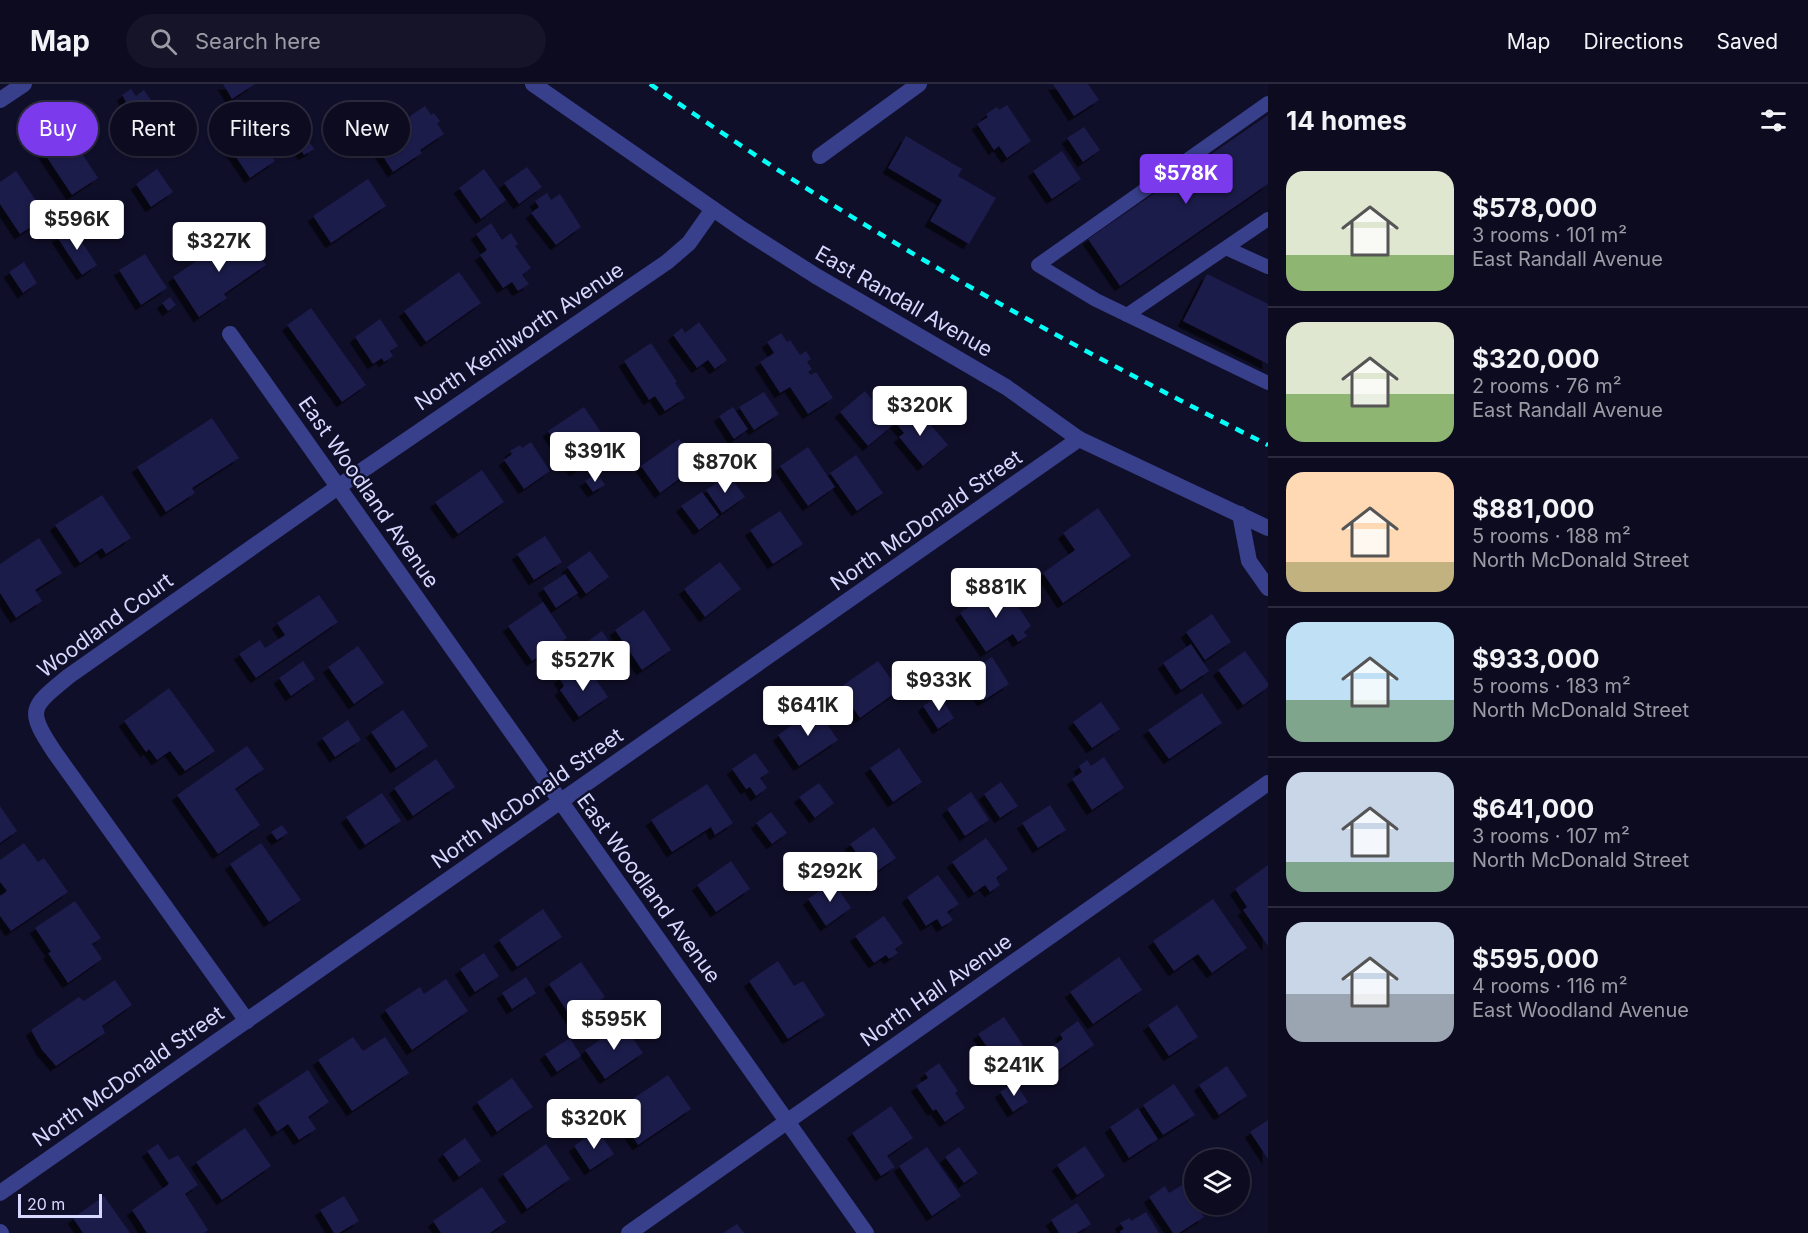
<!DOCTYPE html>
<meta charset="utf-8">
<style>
:root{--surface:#0c0b20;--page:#151429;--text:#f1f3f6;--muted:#9a9ba5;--line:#2c2b3e;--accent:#7c3aed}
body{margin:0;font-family:Inter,sans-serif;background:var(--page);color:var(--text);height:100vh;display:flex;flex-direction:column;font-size:22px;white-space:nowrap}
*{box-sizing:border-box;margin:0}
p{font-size:20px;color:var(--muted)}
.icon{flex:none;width:33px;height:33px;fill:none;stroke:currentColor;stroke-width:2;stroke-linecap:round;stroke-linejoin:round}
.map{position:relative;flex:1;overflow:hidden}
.details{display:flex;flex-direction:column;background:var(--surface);width:540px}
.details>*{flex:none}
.top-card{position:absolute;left:18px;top:18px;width:570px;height:54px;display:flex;gap:12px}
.fabs{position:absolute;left:1184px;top:1065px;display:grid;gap:12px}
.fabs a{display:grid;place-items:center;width:66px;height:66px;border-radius:50%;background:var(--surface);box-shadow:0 2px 4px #0004,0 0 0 2px var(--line);font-size:30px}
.scale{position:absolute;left:18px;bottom:15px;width:84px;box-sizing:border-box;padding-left:6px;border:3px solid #d7d8ff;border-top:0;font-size:16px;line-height:21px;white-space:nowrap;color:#d7d8ff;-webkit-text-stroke:4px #100f2a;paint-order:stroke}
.price{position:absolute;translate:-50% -51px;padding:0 14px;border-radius:6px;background:#fff;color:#222;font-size:20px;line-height:39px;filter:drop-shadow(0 2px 3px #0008)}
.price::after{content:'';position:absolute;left:50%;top:36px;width:18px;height:14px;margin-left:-9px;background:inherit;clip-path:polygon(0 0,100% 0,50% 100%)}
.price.on{background:var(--accent);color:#fff}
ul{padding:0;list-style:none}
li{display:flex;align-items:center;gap:18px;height:150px;padding:0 18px}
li+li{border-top:2px solid var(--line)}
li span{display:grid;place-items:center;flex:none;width:168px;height:120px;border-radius:18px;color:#555}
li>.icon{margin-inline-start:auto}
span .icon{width:72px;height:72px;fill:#fffc;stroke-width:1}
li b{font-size:26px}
h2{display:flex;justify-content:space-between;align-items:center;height:72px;padding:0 18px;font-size:26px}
.chip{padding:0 21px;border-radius:27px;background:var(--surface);box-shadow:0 2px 4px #0004,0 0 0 2px var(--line);font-size:21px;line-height:54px}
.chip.on{background:var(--accent);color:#fff}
header{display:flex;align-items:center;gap:36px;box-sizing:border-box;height:84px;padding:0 30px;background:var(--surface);border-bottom:2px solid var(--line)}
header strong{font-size:28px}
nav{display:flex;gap:33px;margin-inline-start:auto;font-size:21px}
.search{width:420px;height:54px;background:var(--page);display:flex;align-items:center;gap:15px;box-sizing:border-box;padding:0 21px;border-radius:33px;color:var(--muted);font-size:22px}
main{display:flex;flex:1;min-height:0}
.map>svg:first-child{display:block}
</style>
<header>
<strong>Map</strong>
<div class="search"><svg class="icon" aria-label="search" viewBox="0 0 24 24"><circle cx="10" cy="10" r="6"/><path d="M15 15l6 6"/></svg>Search here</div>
<nav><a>Map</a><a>Directions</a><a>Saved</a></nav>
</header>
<main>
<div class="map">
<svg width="1268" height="1149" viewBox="0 0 1268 1149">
<defs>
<filter id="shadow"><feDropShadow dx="-5.5" dy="5.5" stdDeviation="0" flood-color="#0009"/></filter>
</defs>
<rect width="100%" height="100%" fill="#100f2a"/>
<g fill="#1e1a4b" filter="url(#shadow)">
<path d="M223,0H255L232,15Z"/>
<path d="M1053,0H1088L1099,16L1074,32Z"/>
<path d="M131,5L136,12L144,6L170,44L145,61L119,23L126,18L122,11Z"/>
<path d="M237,20L275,77L250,94L212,37Z"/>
<path d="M1007,21L1031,57L1007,74L999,62L994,66L977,40L988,33L986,30L997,23L999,26Z"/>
<path d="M425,22L431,31L434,29L440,37L437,39L444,50L420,66L422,69L393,88L373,57Z"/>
<path d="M1268,31V100L1120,202L1088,155Z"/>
<path d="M1084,43L1100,66L1083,78L1067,54Z"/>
<path d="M70,51L98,94L72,111L42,66L49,61L51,63Z"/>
<path d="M906,52L962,85L958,92L996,114L969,160L930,137L942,116L888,84Z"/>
<path d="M308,56L314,65L304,71L298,62Z"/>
<path d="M1062,67L1081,95L1052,115L1033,87Z"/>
<path d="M527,83L542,103L519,120L504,99Z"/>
<path d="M157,85L173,108L151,123L136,100Z"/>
<path d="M484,85L506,116L481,135L459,104Z"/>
<path d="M16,87L47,133L20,150L0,120V98Z"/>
<path d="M368,95L386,122L331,159L313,132Z"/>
<path d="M547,109L551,116L560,110L581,143L556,161L531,129L539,123L535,117Z"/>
<path d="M491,139L502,156L511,149L518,160L515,162L531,184L522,191L529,200L518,207L512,198L503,204L480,171L487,166L476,150Z"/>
<path d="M72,143L97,181L82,191L57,153Z"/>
<path d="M242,146L266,181L224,210L227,214L199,233L173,193Z"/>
<path d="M145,170L167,204L141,221L119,186Z"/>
<path d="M24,178L37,199L23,209L9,188Z"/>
<path d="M459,188L481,219L426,258L404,227Z"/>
<path d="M1207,190L1268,220V280L1183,237Z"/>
<path d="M170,213L176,221L168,227L162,219Z"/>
<path d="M311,224L366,301L342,318L287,241Z"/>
<path d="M380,235L398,262L390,267L393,272L384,278L382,274L373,280L355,253Z"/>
<path d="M699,238L727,276L715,285L708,276L697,284L673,251L682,244L685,249Z"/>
<path d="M781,249L787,258L790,256L800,271L806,267L811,275L807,278L812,285L808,288L811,291L816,288L833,314L808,330L790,303L780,309L760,278L774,269L767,258Z"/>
<path d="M651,259L677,298L675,299L685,314L665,327L655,312L649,316L624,277Z"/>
<path d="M865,307L893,341L868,362L840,328Z"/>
<path d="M764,308L779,330L754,346L739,323Z"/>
<path d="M584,323L611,363L575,387L548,347Z"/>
<path d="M733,323L748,345L734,355L719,332Z"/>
<path d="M912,324L921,335L924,333L948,361L923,382L899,353L904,349L895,338Z"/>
<path d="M212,334L239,374L192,404L195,409L166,428L137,383Z"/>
<path d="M679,355L698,381L660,409L641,382Z"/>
<path d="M531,358L550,387L524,405L504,376L512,370L510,367L520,361L522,364Z"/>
<path d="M808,363L835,403L808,422L780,382Z"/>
<path d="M856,371L883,409L857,427L830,389Z"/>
<path d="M482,386L504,418L458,450L435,418Z"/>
<path d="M597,389L605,401L593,408L585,397Z"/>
<path d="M729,391L745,413L722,429L706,406Z"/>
<path d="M702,408L719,431L699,446L681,422Z"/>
<path d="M102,411L131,454L106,470L102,464L80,479L55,441Z"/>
<path d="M1098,424L1131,472L1063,519L1043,489L1075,466L1063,449Z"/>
<path d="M780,427L803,460L773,480L750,446Z"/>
<path d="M545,452L562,478L534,496L517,470Z"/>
<path d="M39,454L62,489L35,506L42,517L16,534L0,509V480Z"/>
<path d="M590,467L609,493L586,510L567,483Z"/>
<path d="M720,478L741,505L705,533L684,505Z"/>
<path d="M565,490L578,509L556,524L543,504Z"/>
<path d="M1000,503L1004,509L1008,507L1031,542L1024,548L1027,552L1018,558L1013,550L986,568L960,529Z"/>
<path d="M319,511L338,538L256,594L239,570L260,556L265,564L285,551L277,539Z"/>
<path d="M543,518L567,554L532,577L508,542Z"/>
<path d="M644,526L671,566L642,586L615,546Z"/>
<path d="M1212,530L1231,558L1205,576L1186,548Z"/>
<path d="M602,547L618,570L593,587L578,564Z"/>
<path d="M1191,560L1209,587L1181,606L1163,579Z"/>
<path d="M358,562L384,599L354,620L328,583Z"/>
<path d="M1245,567L1268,599V603L1243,621L1218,586Z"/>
<path d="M992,573L1009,600L983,617L966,590Z"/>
<path d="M303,577L315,595L291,612L279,594Z"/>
<path d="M878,577L899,606L860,634L839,604Z"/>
<path d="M589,585L608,613L579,633L560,606L564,602L559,594L567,588L574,597Z"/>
<path d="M169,604L215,667L185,687L170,667L157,676L149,665L146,668L124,637Z"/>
<path d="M1202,609L1222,639L1169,675L1148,646Z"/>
<path d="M939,611L954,634L938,645L923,622Z"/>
<path d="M1101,618L1120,645L1092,664L1073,638Z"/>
<path d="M816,624L838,656L799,682L778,651Z"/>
<path d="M403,626L428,662L396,684L371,648Z"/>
<path d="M348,636L361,656L335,673L322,654Z"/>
<path d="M247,662L264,685L235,705L260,741L218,770L177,711Z"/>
<path d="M899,664L922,698L893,718L870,684Z"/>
<path d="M755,669L769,688L760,694L767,704L756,712L750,703L746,705L732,685Z"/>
<path d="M1104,673L1124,704L1092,726L1072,695L1082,688L1079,682L1087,676L1091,682Z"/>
<path d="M436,675L455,703L413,732L394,704Z"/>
<path d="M1001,698L1018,722L1000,734L984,710Z"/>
<path d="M819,699L834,719L815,734L799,713Z"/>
<path d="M707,700L733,739L715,751L711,743L672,768L651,736Z"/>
<path d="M971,708L989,736L965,752L947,725Z"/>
<path d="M382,709L401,737L365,761L346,733Z"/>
<path d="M1050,721L1066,746L1038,764L1022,739Z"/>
<path d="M0,722L17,747L0,759Z"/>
<path d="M771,728L787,749L772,760L756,739Z"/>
<path d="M282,741L288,749L277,756L271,748Z"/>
<path d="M874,743L896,774L872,791L850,760Z"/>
<path d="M986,754L1008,785L996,794L1000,801L990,808L985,801L974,809L952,778Z"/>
<path d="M24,759L38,778L44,774L68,808L11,847L0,832V812L7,807L0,798V776Z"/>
<path d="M261,759L301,816L269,838L230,780Z"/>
<path d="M731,777L750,805L716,828L697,801Z"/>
<path d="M1268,781V862L1243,826L1247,823L1235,805Z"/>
<path d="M938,791L959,820L947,828L953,836L942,843L937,835L926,842L907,813Z"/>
<path d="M833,797L851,824L826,842L808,815Z"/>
<path d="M1213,815L1247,864L1212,889L1198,870L1174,887L1153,857Z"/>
<path d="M75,817L101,854L92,860L102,875L68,899L48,869L51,868L35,844Z"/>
<path d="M543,825L562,853L517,883L499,856Z"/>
<path d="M884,832L903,859L895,865L898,869L889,875L886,871L874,879L855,852Z"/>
<path d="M484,869L499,892L475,908L460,885Z"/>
<path d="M1119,873L1142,906L1093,940L1070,908Z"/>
<path d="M778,877L794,902L803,897L825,931L788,955L749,897Z"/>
<path d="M581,878L605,913L572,935L549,900Z"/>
<path d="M526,893L536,909L512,925L502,909Z"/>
<path d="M446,895L468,927L412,966L385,926L420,903L424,910Z"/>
<path d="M115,896L132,921L102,942L105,949L56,982L42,966L31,946L79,913L84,917Z"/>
<path d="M1177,921L1198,953L1169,972L1148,941Z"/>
<path d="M1004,933L1030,972L1015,982L1010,975L1000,982L978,950Z"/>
<path d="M1078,937L1094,961L1056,988L1043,969L1063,955L1060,950Z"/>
<path d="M623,940L643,969L605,995L585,966Z"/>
<path d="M353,953L363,967L385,953L409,989L352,1027L318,976Z"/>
<path d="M570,954L581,972L557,988L545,970Z"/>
<path d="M939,979L958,1007L955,1009L965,1024L945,1038L936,1025L933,1027L916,1002L928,994L925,989Z"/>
<path d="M1227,982L1247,1012L1219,1031L1199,1001Z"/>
<path d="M308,986L329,1018L308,1033L316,1045L299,1056L288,1040L277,1048L258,1019Z"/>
<path d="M668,991L691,1025L638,1061L615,1027Z"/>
<path d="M512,994L533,1023L497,1048L477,1018Z"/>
<path d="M1015,998L1028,1018L1013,1028L1000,1008Z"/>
<path d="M1174,1000L1195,1031L1163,1051L1143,1021Z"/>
<path d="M891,1022L913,1054L887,1072L895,1083L881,1092L852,1049Z"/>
<path d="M1138,1024L1158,1055L1129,1074L1110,1043Z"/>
<path d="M1268,1036V1075L1250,1048Z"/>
<path d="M245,1044L271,1082L222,1116L196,1078Z"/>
<path d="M597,1045L614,1070L590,1086L574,1062Z"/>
<path d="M465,1054L481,1077L459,1093L443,1070Z"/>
<path d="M158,1060L169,1076L178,1071L198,1101L185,1110L208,1146L204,1149H147L132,1126L169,1100L147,1067Z"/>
<path d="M546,1060L570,1095L527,1125L503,1090Z"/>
<path d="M1085,1062L1105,1092L1077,1111L1057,1081Z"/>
<path d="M927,1063L961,1112L932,1132L899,1082Z"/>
<path d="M959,1063L978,1089L964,1099L945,1073Z"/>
<path d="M1206,1065L1212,1076H1194V1080L1191,1076Z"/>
<path d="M1239,1085L1249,1100L1239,1107Z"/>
<path d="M1182,1101L1204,1133L1179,1149H1173L1149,1113L1165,1102L1169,1109Z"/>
<path d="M482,1103L506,1138L490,1149H441L433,1137Z"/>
<path d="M104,1112L130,1149H83L73,1134Z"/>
<path d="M344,1112L359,1137L339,1149H334L320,1126Z"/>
<path d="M1077,1119L1091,1140L1077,1149H1059L1051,1136Z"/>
<path d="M1146,1128L1159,1149H1121L1120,1147L1124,1145L1120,1139L1129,1134L1131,1137Z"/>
<path d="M737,1140L744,1149H723Z"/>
</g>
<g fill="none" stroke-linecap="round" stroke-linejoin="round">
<g stroke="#383f8b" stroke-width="14">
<path d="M1268,19L1038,181L1096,216L1268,299"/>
<path d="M1226,164L1268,183"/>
<path d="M1127,231L1268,135"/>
</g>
<g stroke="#383f8b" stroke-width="16">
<path d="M533,0L742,145L816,192L1006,303L1079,355L1268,444"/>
<path d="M820,72L919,0"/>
<path d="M230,250L866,1149"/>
<path d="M1240,430L1249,477L1268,504"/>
<path d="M247,937L55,669C26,625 30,624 69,592L338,403L667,178L689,159L713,125"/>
<path d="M0,1109L1079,355"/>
<path d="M0,1148L1,1149"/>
<path d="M629,1149L1268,699"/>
</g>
<path stroke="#383f8b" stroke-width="16" d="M0,16L24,0"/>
<path stroke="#03fff8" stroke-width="4.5" stroke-dasharray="9 8" stroke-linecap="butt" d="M650,0C726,52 803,104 882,151C1007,227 1137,295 1268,361"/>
</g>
<g text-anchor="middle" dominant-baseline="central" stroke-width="5" stroke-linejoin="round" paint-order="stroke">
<g font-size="21" fill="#d7d8ff" stroke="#100f2a">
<text transform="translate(904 217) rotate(30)">East Randall Avenue</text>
<text transform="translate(519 252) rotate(-34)">North Kenilworth Avenue</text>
<text transform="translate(369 408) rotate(55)">East Woodland Avenue</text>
<text transform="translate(926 436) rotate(-35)">North McDonald Street</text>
<text transform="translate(105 541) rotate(-36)">Woodland Court</text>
<text transform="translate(527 714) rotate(-35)">North McDonald Street</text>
<text transform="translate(649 804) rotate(54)">East Woodland Avenue</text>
<text transform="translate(936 906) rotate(-35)">North Hall Avenue</text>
<text transform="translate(128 992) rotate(-35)">North McDonald Street</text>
</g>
</g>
</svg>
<div class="fabs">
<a><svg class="icon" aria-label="layers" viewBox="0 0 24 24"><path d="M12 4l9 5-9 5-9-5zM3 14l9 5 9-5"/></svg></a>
</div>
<div class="scale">20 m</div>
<b class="price on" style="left:1186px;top:121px">$578K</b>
<b class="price" style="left:77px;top:167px">$596K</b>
<b class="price" style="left:219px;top:189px">$327K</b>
<b class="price" style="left:920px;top:353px">$320K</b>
<b class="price" style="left:595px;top:399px">$391K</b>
<b class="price" style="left:725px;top:410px">$870K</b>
<b class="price" style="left:996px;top:535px">$881K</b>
<b class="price" style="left:583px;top:608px">$527K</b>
<b class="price" style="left:939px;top:628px">$933K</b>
<b class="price" style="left:808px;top:653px">$641K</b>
<b class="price" style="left:830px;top:819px">$292K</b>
<b class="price" style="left:614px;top:967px">$595K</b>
<b class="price" style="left:1014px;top:1013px">$241K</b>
<b class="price" style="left:594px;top:1066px">$320K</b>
<div class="top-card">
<a class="chip on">Buy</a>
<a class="chip">Rent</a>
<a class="chip">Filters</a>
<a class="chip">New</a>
</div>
</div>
<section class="details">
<h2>14 homes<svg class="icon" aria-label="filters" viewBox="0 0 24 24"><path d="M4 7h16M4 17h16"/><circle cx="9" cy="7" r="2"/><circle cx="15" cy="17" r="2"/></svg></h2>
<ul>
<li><span style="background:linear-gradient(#dfe7d0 70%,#8fb573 0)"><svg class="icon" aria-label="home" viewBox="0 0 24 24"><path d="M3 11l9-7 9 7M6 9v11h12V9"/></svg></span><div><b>$578,000</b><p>3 rooms · 101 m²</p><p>East Randall Avenue</p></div></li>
<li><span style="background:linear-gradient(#dfe7d0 60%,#8fb573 0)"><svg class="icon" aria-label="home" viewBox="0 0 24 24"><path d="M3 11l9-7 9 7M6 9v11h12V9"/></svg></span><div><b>$320,000</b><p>2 rooms · 76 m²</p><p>East Randall Avenue</p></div></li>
<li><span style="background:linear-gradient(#ffd9b3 75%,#c2b280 0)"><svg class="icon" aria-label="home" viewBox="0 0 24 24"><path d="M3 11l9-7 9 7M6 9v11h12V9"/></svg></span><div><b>$881,000</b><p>5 rooms · 188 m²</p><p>North McDonald Street</p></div></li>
<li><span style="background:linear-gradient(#bfe0f5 65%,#7fa58c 0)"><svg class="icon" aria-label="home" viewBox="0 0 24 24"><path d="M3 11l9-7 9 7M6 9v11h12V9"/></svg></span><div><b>$933,000</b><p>5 rooms · 183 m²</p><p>North McDonald Street</p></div></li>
<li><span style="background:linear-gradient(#c9d6e8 75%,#7fa58c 0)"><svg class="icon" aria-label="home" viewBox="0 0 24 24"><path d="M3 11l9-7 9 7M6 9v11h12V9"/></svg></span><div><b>$641,000</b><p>3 rooms · 107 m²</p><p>North McDonald Street</p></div></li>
<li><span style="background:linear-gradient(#c9d6e8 60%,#9aa5b1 0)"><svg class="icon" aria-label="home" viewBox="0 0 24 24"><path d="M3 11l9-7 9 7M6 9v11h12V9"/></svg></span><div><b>$595,000</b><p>4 rooms · 116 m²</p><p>East Woodland Avenue</p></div></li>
</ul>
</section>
</main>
